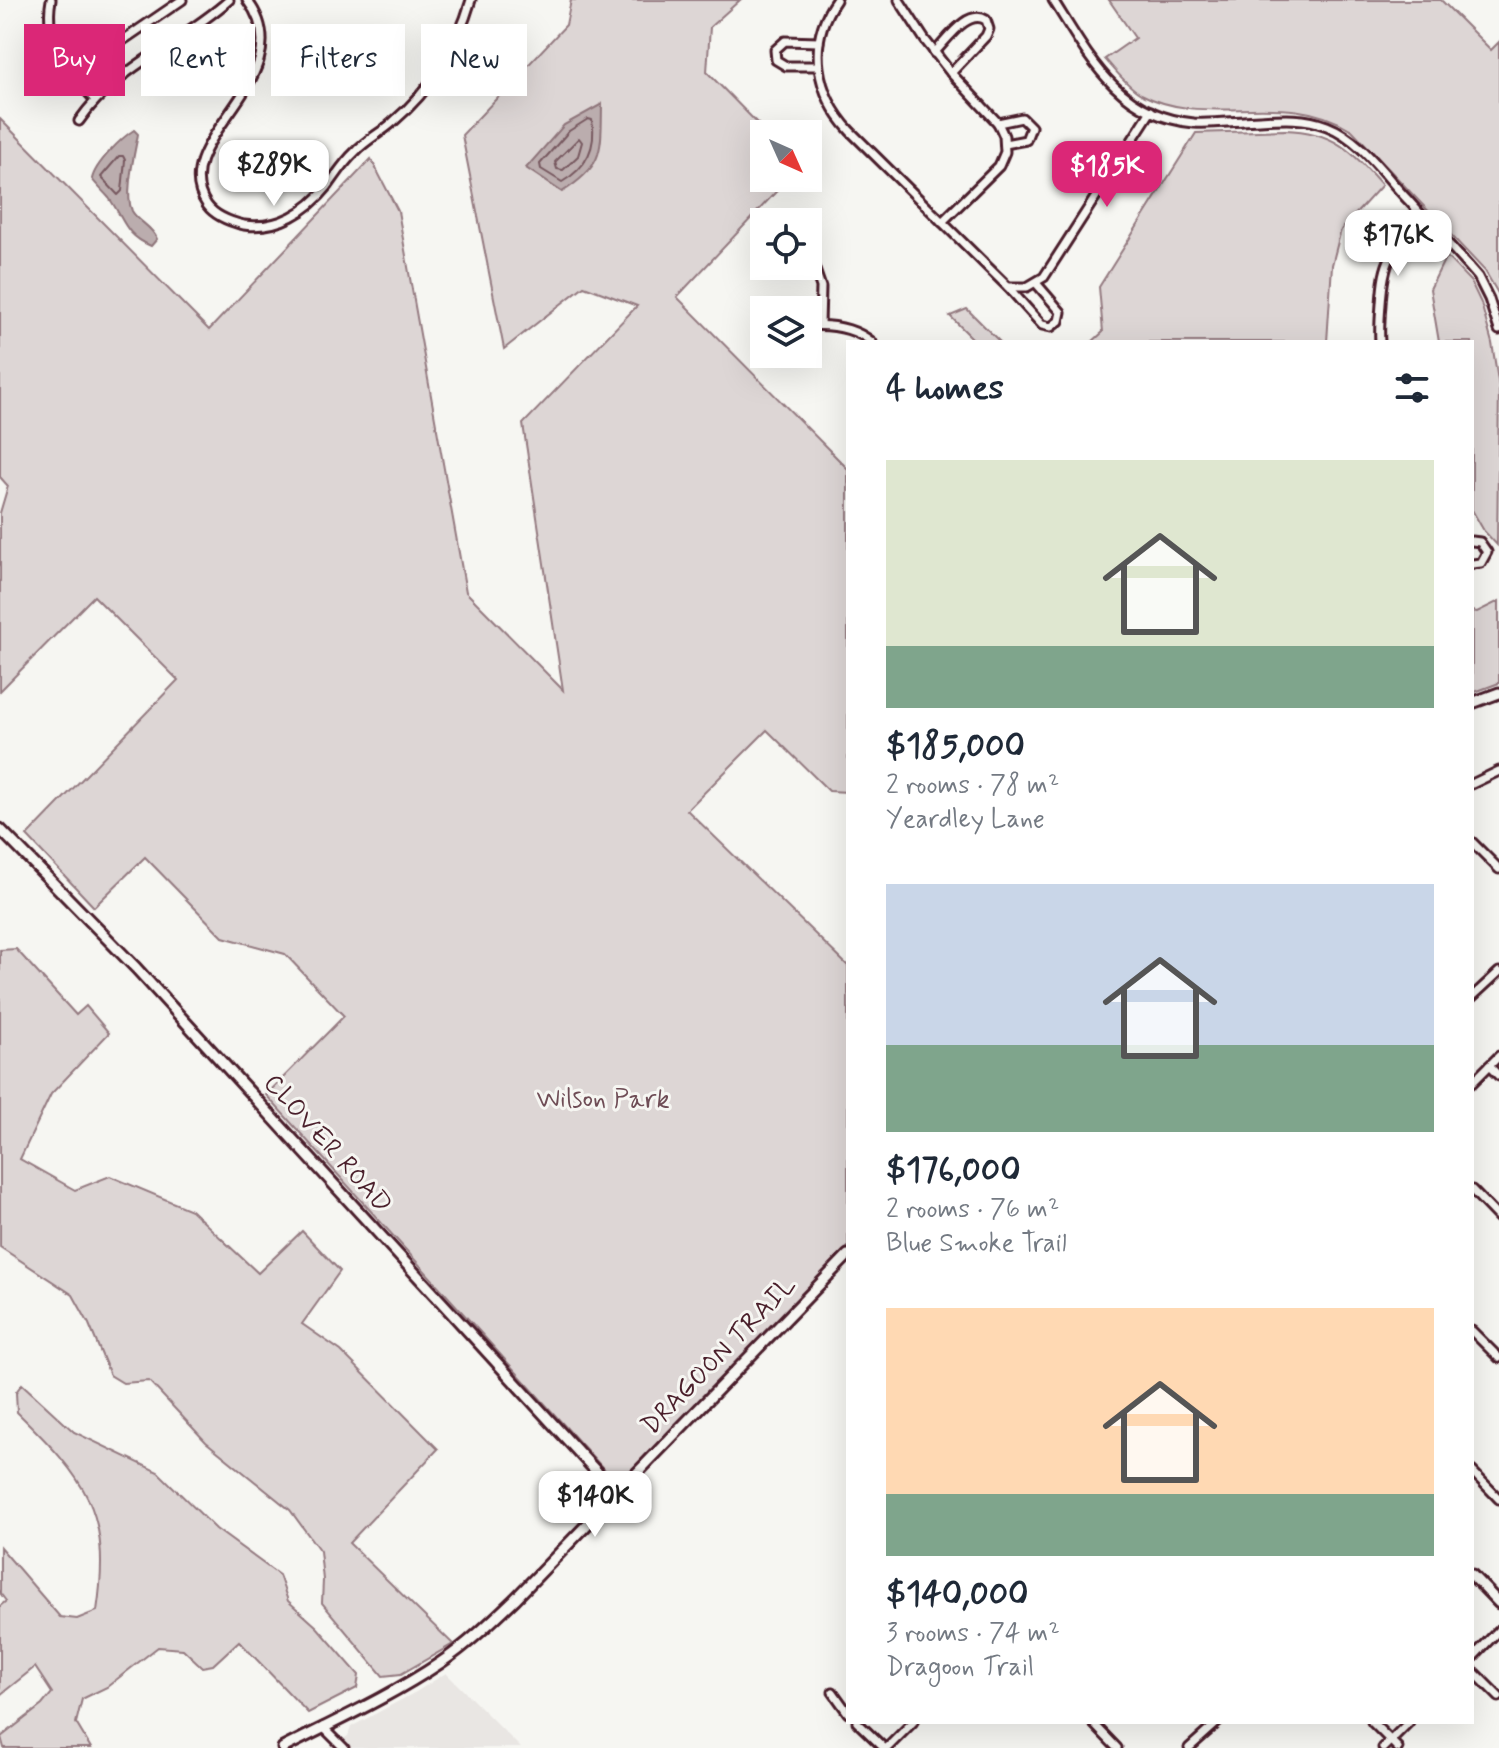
<!DOCTYPE html>
<meta charset="utf-8">
<style>
:root{--surface:#fff;--page:#f2f2f3;--text:#1f2937;--muted:#747a83;--accent:#db2777}
body{margin:0;font-family:Mynerve,sans-serif;background:var(--page);color:var(--text);height:100vh;display:flex;flex-direction:column;font-size:30px;white-space:nowrap}
*{box-sizing:border-box;margin:0}
p{font-size:26px;color:var(--muted)}
.icon{flex:none;width:44px;height:44px;fill:none;stroke:currentColor;stroke-width:2;stroke-linecap:round;stroke-linejoin:round}
.map{position:relative;flex:1;overflow:hidden}
.details{position:absolute;left:846px;top:340px;width:628px;height:1384px;display:flex;flex-direction:column;background:var(--surface);border-radius:0px;box-shadow:0 8px 32px #0002}
.details>*{flex:none}
.guide{position:absolute;left:24px;top:24px;width:702px;height:72px;display:flex;gap:16px}
.needle{width:52px;rotate:135deg}
.buttons{position:absolute;left:750px;top:120px;display:grid;gap:16px}
.buttons a{display:grid;place-items:center;width:72px;height:72px;border-radius:0px;background:var(--surface);box-shadow:0 8px 32px #0002;font-size:40px}
.price{position:absolute;translate:-50% -68px;padding:0 18px;border-radius:16px;background:#fff;color:#222;font-size:26px;line-height:52px;filter:drop-shadow(0 2px 4px #0008)}
.price::after{content:'';position:absolute;left:50%;top:48px;width:24px;height:18px;margin-left:-12px;background:inherit;clip-path:polygon(0 0,100% 0,50% 100%)}
.price.selected{background:var(--accent);color:#fff}
ul{padding:0;list-style:none}
li{display:grid;align-content:center;gap:16px;height:424px;padding:0 40px}
li span{display:grid;place-items:center;height:248px;border-radius:0px;color:#555}
li>.icon{margin-inline-start:auto}
span .icon{width:144px;height:144px;fill:#fffc;stroke-width:1}
li b{font-size:34px}
h2{display:flex;justify-content:space-between;align-items:center;height:96px;padding:0 40px;font-size:34px}
.pill{padding:0 28px;border-radius:0px;background:var(--surface);box-shadow:0 8px 32px #0002;font-size:28px;line-height:72px}
.pill.selected{background:var(--accent);color:#fff}
.map>svg:first-child{display:block}
</style>
<div class="map">
<svg width="1499" height="1748" viewBox="0 0 1499 1748">
<rect width="100%" height="100%" fill="#f6f6f2"/>
<filter id="ink" filterUnits="userSpaceOnUse"><feTurbulence type="fractalNoise" baseFrequency=".0125" numOctaves="2"/><feDisplacementMap in="SourceGraphic" scale="16" xChannelSelector="R" yChannelSelector="G"/><feConvolveMatrix kernelMatrix="1 2 1 2 8 2 1 2 1" color-interpolation-filters="sRGB"/></filter>
<g filter="url(#ink)">
<path fill="#e9e6e3" d="M446,1673L521,1748H328L348,1736L351,1727L416,1692Z"/>
<g fill="#ddd6d5" stroke="#947a80" stroke-width="2">
<path d="M571,0H740L710,27L707,72L768,134H764V178H789L677,297L848,469V792L829,791L767,730L687,810L848,966V1247L629,1475L616,1479L610,1476L266,1095L344,1016L285,954L223,937L145,857L94,907L27,836L178,680L94,596L0,691V513L8,486L0,477V119L209,330L371,159L398,211L466,592L563,690L523,424L637,306L584,286L504,349L462,135L566,25Z"/>
<path d="M1109,0H1441L1491,50L1499,42V295L1485,271L1352,130C1282,86 1209,130 1141,94C1127,86 1116,71 1105,59L1135,38Z"/>
<path d="M1285,130C1333,131 1352,151 1382,185L1341,230L1332,265L1327,342H1092L1103,332L1099,287L1196,133Z"/>
<path d="M1446,256L1471,282L1481,303L1492,343L1499,387L1497,545L1484,531L1472,510V342H1439L1430,289Z"/>
<path d="M967,309L1000,342H976L950,316Z"/>
<path d="M1499,601V683L1472,693V611L1477,612Z"/>
<path d="M16,949L76,1015L86,1006L109,1033L51,1094L20,1159L75,1190L110,1176L191,1210L258,1273L302,1231L340,1271L302,1324L341,1351L438,1449L349,1543L453,1644L401,1674L383,1676L322,1603L323,1580L320,1551L290,1510L206,1442L149,1381L123,1383L110,1375L89,1324L73,1295L0,1247V950Z"/>
<path d="M22,1384L74,1432L158,1472L216,1529L279,1575L288,1601L317,1627L359,1675L357,1688L308,1713L239,1641L213,1665L202,1667L183,1649L158,1647L107,1687L82,1699L76,1723L91,1748H4L1,1737L42,1705L52,1693L35,1667L0,1695V1606L6,1601L0,1593V1547L60,1617L77,1619L97,1611C112,1511 85,1479 17,1412L16,1392Z"/>
</g>
<g fill="#bbadae" stroke="#8e747a" stroke-width="2">
<path d="M602,104C601,150 605,165 562,192L526,168L564,125Z"/>
<path d="M134,130L138,134C135,152 124,194 132,211C138,222 152,226 157,239L151,246C124,235 124,218 109,198C103,191 97,186 92,179C95,164 121,138 134,130Z"/>
</g>
<g fill="none" stroke-linecap="round" stroke-linejoin="round">
<g stroke="#77585f" stroke-width="2">
<path d="M588,119L592,120C597,147 586,168 562,182L541,169L540,164L569,131Z"/>
<path d="M579,138L582,142L578,156L563,170L557,169L555,162Z"/>
<path d="M119,156H123L125,160L122,191L118,195L101,177Z"/>
</g>
<defs>
<g id="minor">
<path d="M51,0C43,42 68,71 95,100"/>
<path d="M247,0C308,79 162,141 207,205C215,216 231,222 244,225C278,230 308,211 328,186C337,174 344,162 355,152C366,140 381,133 393,122C432,89 457,48 471,0"/>
<path d="M836,0C806,43 816,94 850,131L1008,287H1027L1044,277L1151,111"/>
<path d="M899,0L925,40L951,73L998,123L1004,136L1005,152L999,166L942,222"/>
<path d="M1053,0C1089,57 1118,116 1194,123C1210,124 1227,122 1243,121C1271,120 1300,115 1327,126C1361,139 1384,175 1408,200C1431,226 1456,251 1478,277L1489,299L1499,330"/>
<path d="M934,53C947,40 968,8 986,20L989,29L986,36L951,73"/>
<path d="M818,66H786L776,60L775,50L785,41L819,42"/>
<path d="M72,75L182,0"/>
<path d="M79,121C116,67 181,43 229,0"/>
<path d="M998,123L1022,118L1031,127L1026,140L1005,144"/>
<path d="M811,258L821,287L820,325"/>
<path d="M1008,287L1042,325L1051,327L1059,321L1061,312L1036,283"/>
<path d="M808,326C831,324 853,327 872,342"/>
<path d="M1380,342C1379,329 1380,317 1381,304C1384,256 1391,251 1425,219"/>
<path d="M761,351L764,349"/>
<path d="M1472,541L1480,542L1487,552L1481,563L1472,564"/>
<path d="M1472,784L1499,771"/>
<path d="M1472,842L1499,869"/>
<path d="M1472,997L1499,972"/>
<path d="M1489,1066L1499,1076"/>
<path d="M1472,1083L1499,1056"/>
<path d="M1472,1190L1499,1218"/>
<path d="M1472,1331L1499,1358"/>
<path d="M1472,1471L1499,1499"/>
<path d="M1472,1658L1499,1630"/>
<path d="M1472,1670L1499,1697"/>
<path d="M833,1692L848,1713"/>
<path d="M857,1722L884,1748"/>
<path d="M1092,1722L1117,1748"/>
<path d="M1372,1722L1398,1748"/>
<path d="M323,1727L344,1748"/>
<path d="M887,1748L913,1722"/>
<path d="M1189,1748L1218,1722"/>
<path d="M1383,1748L1409,1722"/>
</g>
<g id="tertiary">
<path d="M1472,703L1499,693"/>
<path d="M0,829L136,968L616,1493"/>
<path d="M1472,1575L1499,1603"/>
<path d="M283,1748C336,1721 391,1696 440,1663C467,1645 491,1622 515,1599L848,1255"/>
</g>
</defs>
<use href="#minor" stroke="#4a1f2b" stroke-width="13"/>
<use href="#tertiary" stroke="#4a1f2b" stroke-width="15"/>
<use href="#minor" stroke="#f6f6f2" stroke-width="7"/>
<use href="#tertiary" stroke="#f6f6f2" stroke-width="9"/>
</g>
</g>
<g text-anchor="middle" dominant-baseline="central" stroke-width="6" stroke-linejoin="round" paint-order="stroke">
<g font-size="26" fill="#6f4d56" stroke="#f6f6f2">
<text x="603" y="1100">Wilson Park</text>
</g>
<g font-size="26" fill="#4a1f2b" stroke="#f6f6f2">
<text transform="translate(327 1144) rotate(48)">CLOVER ROAD</text>
<text transform="translate(719 1356) rotate(-46)">DRAGOON TRAIL</text>
</g>
</g>
</svg>
<div class="buttons">
<a><svg class="needle" viewBox="-14 -14 28 28"><path d="M0-13l5 13h-10z" fill="#e53935"/><path d="M0 13l5-13h-10z" fill="#747a83"/></svg></a>
<a><svg class="icon" aria-label="locate" viewBox="0 0 24 24"><circle cx="12" cy="12" r="6"/><path d="M12 2v4M12 18v4M2 12h4M18 12h4"/></svg></a>
<a><svg class="icon" aria-label="layers" viewBox="0 0 24 24"><path d="M12 4l9 5-9 5-9-5zM3 14l9 5 9-5"/></svg></a>
</div>
<b class="price" style="left:274px;top:208px">$289K</b>
<b class="price selected" style="left:1107px;top:209px">$185K</b>
<b class="price" style="left:1398px;top:278px">$176K</b>
<b class="price" style="left:595px;top:1539px">$140K</b>
<div class="guide">
<a class="pill selected">Buy</a>
<a class="pill">Rent</a>
<a class="pill">Filters</a>
<a class="pill">New</a>
</div>
<section class="details">
<h2>4 homes<svg class="icon" aria-label="filters" viewBox="0 0 24 24"><path d="M4 7h16M4 17h16"/><circle cx="9" cy="7" r="2"/><circle cx="15" cy="17" r="2"/></svg></h2>
<ul>
<li><span style="background:linear-gradient(#dfe7d0 75%,#7fa58c 0)"><svg class="icon" aria-label="home" viewBox="0 0 24 24"><path d="M3 11l9-7 9 7M6 9v11h12V9"/></svg></span><div><b>$185,000</b><p>2 rooms · 78 m²</p><p>Yeardley Lane</p></div></li>
<li><span style="background:linear-gradient(#c9d6e8 65%,#7fa58c 0)"><svg class="icon" aria-label="home" viewBox="0 0 24 24"><path d="M3 11l9-7 9 7M6 9v11h12V9"/></svg></span><div><b>$176,000</b><p>2 rooms · 76 m²</p><p>Blue Smoke Trail</p></div></li>
<li><span style="background:linear-gradient(#ffd9b3 75%,#7fa58c 0)"><svg class="icon" aria-label="home" viewBox="0 0 24 24"><path d="M3 11l9-7 9 7M6 9v11h12V9"/></svg></span><div><b>$140,000</b><p>3 rooms · 74 m²</p><p>Dragoon Trail</p></div></li>
</ul>
</section>
</div>
